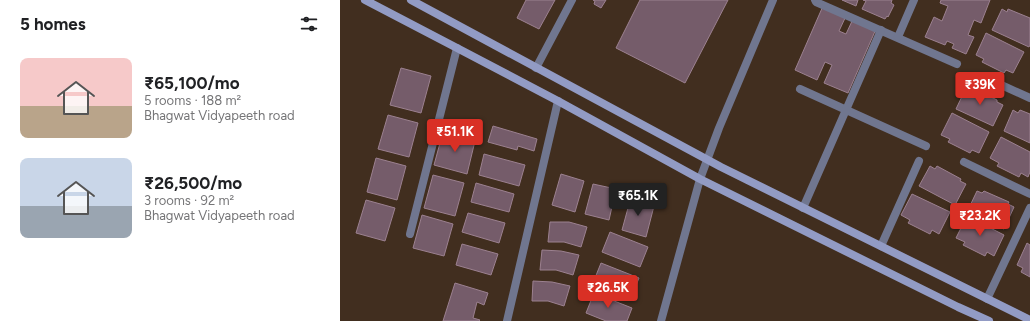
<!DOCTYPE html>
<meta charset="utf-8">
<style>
:root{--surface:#fff;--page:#f2f2f2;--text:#202124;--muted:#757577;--accent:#d93025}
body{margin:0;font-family:Figtree,sans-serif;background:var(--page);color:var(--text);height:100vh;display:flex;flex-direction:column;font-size:15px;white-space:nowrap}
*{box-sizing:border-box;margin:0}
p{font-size:13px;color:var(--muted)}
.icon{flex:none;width:22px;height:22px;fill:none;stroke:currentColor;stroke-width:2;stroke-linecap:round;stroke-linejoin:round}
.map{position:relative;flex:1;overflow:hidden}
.panel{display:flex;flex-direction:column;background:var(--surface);width:340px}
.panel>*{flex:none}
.price{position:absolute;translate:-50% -34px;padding:0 9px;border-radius:4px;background:var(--accent);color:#fff;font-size:13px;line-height:26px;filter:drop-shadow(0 1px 2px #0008)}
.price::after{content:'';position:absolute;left:50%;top:24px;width:12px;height:9px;margin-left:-6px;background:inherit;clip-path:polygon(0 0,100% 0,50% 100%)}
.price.current{background:#222;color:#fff}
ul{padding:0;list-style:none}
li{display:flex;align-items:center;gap:12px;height:100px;padding:0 20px}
li span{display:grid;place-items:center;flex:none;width:112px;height:80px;border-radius:8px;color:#555}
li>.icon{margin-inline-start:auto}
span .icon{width:48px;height:48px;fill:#fffc;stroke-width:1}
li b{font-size:17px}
h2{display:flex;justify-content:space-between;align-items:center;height:48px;padding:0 20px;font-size:17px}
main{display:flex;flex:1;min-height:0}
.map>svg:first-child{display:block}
</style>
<main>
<section class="panel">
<h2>5 homes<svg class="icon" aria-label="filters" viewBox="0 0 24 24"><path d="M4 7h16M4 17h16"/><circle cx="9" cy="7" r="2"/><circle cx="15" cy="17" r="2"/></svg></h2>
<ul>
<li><span style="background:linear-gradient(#f6c9c9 60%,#b9a48a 0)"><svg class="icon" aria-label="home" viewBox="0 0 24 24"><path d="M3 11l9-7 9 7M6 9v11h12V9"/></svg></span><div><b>₹65,100/mo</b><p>5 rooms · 188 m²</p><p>Bhagwat Vidyapeeth road</p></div></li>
<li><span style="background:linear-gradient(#c9d6e8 60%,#9aa5b1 0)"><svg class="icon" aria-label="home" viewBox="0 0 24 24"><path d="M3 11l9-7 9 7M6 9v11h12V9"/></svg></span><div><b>₹26,500/mo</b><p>3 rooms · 92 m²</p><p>Bhagwat Vidyapeeth road</p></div></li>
</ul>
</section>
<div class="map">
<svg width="690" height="321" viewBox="0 0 690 321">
<rect width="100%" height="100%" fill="#412e1f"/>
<g fill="#755c6a" stroke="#9c8190">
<path d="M186,0H215L199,29L177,18Z"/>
<path d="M253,0H266L261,8L254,4L255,1Z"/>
<path d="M300,0H388L345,83L276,48Z"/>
<path d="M502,0H518L516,6Z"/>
<path d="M523,0H552L551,3L554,5L548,17L547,16L545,19L522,9L526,1Z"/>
<path d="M601,0H650L641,23L634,20L628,35L634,37L626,54L612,48L614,44L607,41L605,45L585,37L594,17L602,21L608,6L600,3Z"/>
<path d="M483,6L506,16L499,31L506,34L513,19L536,29L508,93L484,83L492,65L485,62L477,80L455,70Z"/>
<path d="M662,9L667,12L668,9L690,18V45L689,47L652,30Z"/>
<path d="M646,33L684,52L673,73L666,70L664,73L642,62L644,59L636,55Z"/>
<path d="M61,68L91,76L81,113L50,105Z"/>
<path d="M626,88L631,91L633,88L657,100V102L663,105L653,126L616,109Z"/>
<path d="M673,110L678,113L680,110L690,114V143L664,131Z"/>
<path d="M612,113L649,132L639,153L632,150L630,153L608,142L610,139L601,135Z"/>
<path d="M48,115L78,123L69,157L38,149Z"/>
<path d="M153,126L197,139L194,151L178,146L177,150L148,142Z"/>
<path d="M103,132L135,141L127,174L94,165Z"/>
<path d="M661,137L690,152V172L688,177L681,173L679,177L657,166L659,163L650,158Z"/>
<path d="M144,154L185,165L179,186L139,175Z"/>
<path d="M36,158L66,166L57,200L27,192Z"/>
<path d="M590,166L595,169L597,166L621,179L620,181L626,184L615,205L579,186Z"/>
<path d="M221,174L244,181L235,212L212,205Z"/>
<path d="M93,175L124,183L115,216L84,208Z"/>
<path d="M136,183L174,194L169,212L131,202Z"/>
<path d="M253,184L276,189L269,220L245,214Z"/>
<path d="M637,191L642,193L644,191L669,202L668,204L674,207L664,229L627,212Z"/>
<path d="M572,194L610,212L599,234L592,230L590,234L568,223L570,220L561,215Z"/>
<path d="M291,197L306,201L305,204L314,206L306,237L282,230Z"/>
<path d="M26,200L55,208L45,241L16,233Z"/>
<path d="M128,213L165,223L159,243L122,232Z"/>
<path d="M82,215L113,224L104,256L73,248Z"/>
<path d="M627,216L664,235L654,256L647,252L645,256L623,245L625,242L616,238Z"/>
<path d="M210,222H229L247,227L241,247L224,242H208Z"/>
<path d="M270,232L308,247L300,267L262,252Z"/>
<path d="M687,243L690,245V277L681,272L683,268L677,265Z"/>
<path d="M122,244L158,254L151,275L116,265Z"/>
<path d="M202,250L221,251L239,255L233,275L216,270H200Z"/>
<path d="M261,263L299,278L291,298L253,283Z"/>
<path d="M193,281L212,282L230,286L224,306L208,301H192Z"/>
<path d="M115,283L148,293L144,305L137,302L133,318L140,320L139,321H103Z"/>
<path d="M254,293L292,308L287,321H266L246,313Z"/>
</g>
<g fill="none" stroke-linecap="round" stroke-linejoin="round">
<g stroke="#70768f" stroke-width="8">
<path d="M475,0L476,2L617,64"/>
<path d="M558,37L574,0"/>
<path d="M196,68L232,0"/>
<path d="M646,78L690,98"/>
<path d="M460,89L586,146"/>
<path d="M624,162L690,194"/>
<path d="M463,208L541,30"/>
<path d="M70,234L117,48"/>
<path d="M541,246L579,161"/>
<path d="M647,299L690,208"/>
<path d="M167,321L218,101"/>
<path d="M321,321L360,179L379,128L433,0"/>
</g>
<g stroke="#929bc4" stroke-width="8">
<path d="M25,0L117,48L218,101L360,179L618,307L649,321"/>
<path d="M71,0L381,167L690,320"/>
</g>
</g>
</svg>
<b class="price" style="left:640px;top:106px">₹39K</b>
<b class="price" style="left:115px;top:153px">₹51.1K</b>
<b class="price current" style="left:298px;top:217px">₹65.1K</b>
<b class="price" style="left:640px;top:237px">₹23.2K</b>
<b class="price" style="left:268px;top:309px">₹26.5K</b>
</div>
</main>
